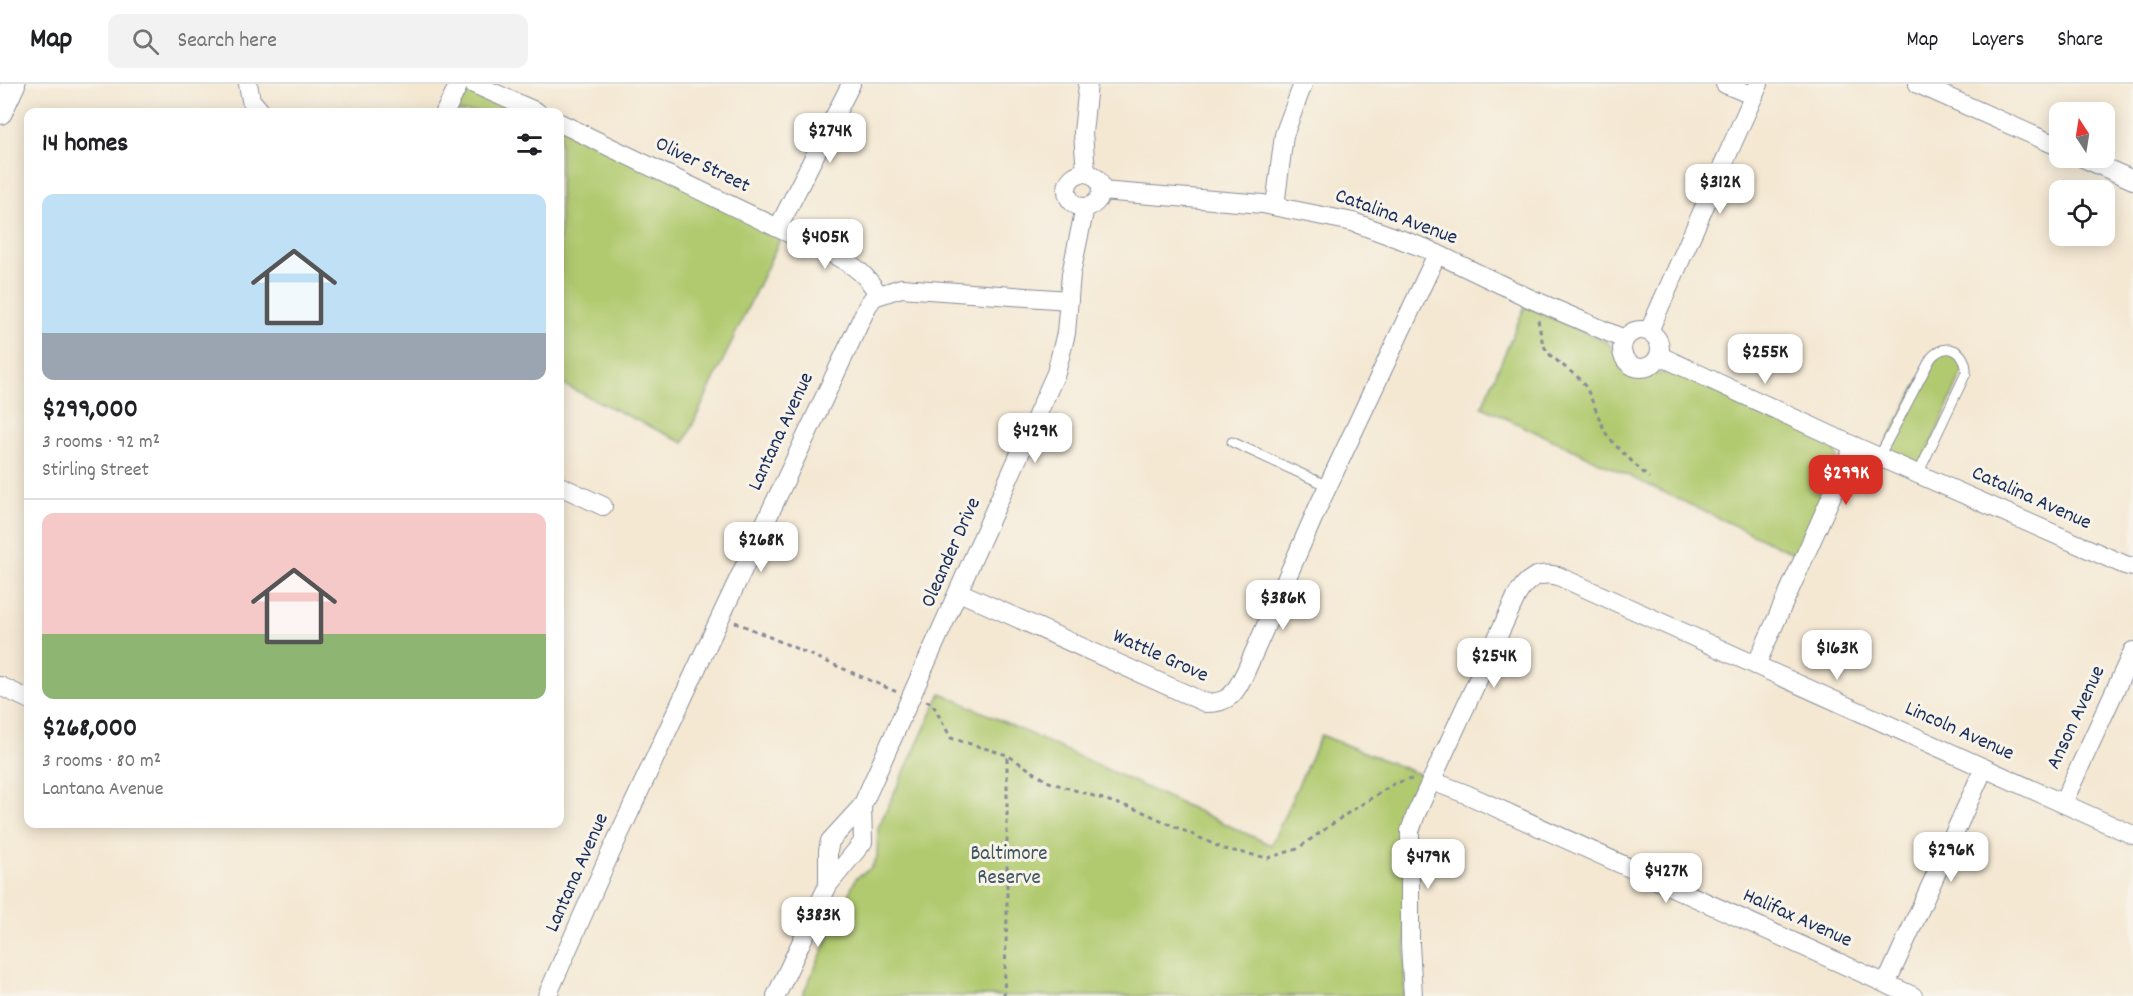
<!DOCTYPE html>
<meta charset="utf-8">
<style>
:root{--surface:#fff;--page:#f2f2f2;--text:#202124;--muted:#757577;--line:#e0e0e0;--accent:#d93025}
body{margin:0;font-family:Dekko,sans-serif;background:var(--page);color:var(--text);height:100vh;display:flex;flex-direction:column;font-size:22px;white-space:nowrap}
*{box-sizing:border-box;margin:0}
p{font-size:20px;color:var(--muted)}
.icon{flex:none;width:33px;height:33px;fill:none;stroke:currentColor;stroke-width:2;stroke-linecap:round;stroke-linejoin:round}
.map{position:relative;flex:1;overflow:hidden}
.details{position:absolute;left:24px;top:24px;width:540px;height:720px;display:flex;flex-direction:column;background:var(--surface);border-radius:12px;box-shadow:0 3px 15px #0003}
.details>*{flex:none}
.needle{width:39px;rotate:348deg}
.controls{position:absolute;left:2049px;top:18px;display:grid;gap:12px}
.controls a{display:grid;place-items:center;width:66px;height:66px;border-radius:12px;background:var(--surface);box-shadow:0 3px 15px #0003;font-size:30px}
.price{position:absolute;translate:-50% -51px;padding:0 14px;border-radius:12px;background:#fff;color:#222;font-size:20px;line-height:39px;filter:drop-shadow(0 2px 3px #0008)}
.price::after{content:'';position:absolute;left:50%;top:36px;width:18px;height:14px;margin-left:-9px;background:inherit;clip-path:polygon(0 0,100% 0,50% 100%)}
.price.active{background:var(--accent);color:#fff}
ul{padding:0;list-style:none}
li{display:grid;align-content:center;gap:12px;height:318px;padding:0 18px}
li+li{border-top:2px solid var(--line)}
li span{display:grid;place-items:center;height:186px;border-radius:12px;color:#555}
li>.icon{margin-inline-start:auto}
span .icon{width:108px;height:108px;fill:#fffc;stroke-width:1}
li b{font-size:26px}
h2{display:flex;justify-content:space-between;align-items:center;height:72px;padding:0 18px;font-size:26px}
header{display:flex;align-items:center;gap:36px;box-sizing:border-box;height:84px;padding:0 30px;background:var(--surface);border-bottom:2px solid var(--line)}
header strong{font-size:28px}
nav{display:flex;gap:33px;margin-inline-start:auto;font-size:21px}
.search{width:420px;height:54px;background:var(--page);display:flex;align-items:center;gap:15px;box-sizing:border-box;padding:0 21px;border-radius:12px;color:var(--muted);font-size:22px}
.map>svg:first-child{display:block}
</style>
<header>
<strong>Map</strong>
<div class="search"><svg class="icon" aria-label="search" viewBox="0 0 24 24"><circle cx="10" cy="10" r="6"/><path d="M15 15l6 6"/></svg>Search here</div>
<nav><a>Map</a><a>Layers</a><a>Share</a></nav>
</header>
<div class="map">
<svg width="2133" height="912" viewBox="0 0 2133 912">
<rect width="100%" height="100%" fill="#f7f3e8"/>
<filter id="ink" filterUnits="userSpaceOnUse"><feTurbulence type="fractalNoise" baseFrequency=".0167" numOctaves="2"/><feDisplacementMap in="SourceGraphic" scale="12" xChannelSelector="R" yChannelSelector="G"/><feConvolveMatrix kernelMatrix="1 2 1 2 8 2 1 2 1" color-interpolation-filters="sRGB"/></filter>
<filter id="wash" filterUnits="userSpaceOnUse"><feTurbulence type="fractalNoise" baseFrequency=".008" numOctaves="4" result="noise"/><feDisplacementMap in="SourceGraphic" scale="24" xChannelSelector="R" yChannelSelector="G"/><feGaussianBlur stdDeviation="1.35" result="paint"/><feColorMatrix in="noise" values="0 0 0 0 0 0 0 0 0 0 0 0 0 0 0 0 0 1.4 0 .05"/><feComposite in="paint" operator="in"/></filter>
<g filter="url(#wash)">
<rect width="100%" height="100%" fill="#f4e8d3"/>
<g fill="#b1ca6f" stroke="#667c66" stroke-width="1.5">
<path d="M459,0L537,28H445Z"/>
<path d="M560,39L784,147L684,359L560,299Z"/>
<path d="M1525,222L1607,258C1615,265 1615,275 1623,283C1637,297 1658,287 1675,289L1828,358L1835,365L1838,377L1797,471L1482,323Z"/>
<path d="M1955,266L1966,280L1918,390L1879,373L1931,274Z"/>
<path d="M941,609L1271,761L1321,651L1424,692L1410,727L1404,912H802L856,794L871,784L877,773L878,744Z"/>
</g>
</g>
<g filter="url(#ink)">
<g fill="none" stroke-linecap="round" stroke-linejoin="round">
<defs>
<g id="service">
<path d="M1232,358L1328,402"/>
<path d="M1879,373L1931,274C1947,256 1967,267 1966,289L1918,390"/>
</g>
<g id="minor">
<path d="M248,0L251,16L261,28"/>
<path d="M474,0L537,28"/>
<path d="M1725,0L1754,12"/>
<path d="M1918,0L2060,63"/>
<path d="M445,28L459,0"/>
<path d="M560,39L836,172C857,183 866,191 879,211"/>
<path d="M2083,74L2133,96"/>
<circle cx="1084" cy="106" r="17"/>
<path d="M1086,89L1083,49L1088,0"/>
<path d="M1101,107L1263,120L1353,138L1427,165L1529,214L1624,255"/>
<path d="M1275,122L1284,51L1303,0"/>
<path d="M778,144L851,0"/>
<circle cx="1641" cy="265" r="19"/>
<path d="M1649,247L1759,0"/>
<path d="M1660,272L1854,362L2125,481L2133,483"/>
<path d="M560,402L603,422"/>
<path d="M959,508L1206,619C1230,619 1235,609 1245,589L1318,423L1437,170"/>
<path d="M1756,581L1854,362"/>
<path d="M0,602L28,615"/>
<path d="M1432,697L1466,710L1913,912"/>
<path d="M2063,719L2133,567"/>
<path d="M828,801V767L830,757L862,722L1056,289L1066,249L1071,190L1085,123"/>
<path d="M1886,900L1984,684"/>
<path d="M547,912L604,783L721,532L868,221L874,213L901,204L1069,216"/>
<path d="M776,912L828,801L863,758L862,722"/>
<path d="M1413,912L1410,860V747L1416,730L1516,513C1526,495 1537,487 1558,492L2133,751"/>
</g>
<path id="tertiary" d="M0,28L13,0"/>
</defs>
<use href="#service" stroke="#888c98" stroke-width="11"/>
<use href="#minor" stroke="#888c98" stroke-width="20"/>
<use href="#tertiary" stroke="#888c98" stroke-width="26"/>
<g stroke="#888c98" stroke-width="3" stroke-dasharray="4.5 4.5" stroke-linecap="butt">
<path d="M1538,236L1543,261L1551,272L1580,295L1587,305L1605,348L1615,361L1649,394"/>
<path d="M735,538L897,608"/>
<path d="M926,617L932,619L951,654L1007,671L1049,698L1141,727L1224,765L1268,774L1297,765L1345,731L1395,699L1412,695"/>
<path d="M1004,912L1007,833V671"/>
</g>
<use href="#service" stroke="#fff" stroke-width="9"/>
<use href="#minor" stroke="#fff" stroke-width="18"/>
<use href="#tertiary" stroke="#fff" stroke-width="24"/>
</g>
</g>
<g text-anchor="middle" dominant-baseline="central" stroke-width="6" stroke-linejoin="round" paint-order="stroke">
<g font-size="21" fill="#1b2f5e" stroke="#f7f3e8">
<text transform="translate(702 82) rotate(26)">Oliver Street</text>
<text transform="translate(1396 134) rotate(20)">Catalina Avenue</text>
<text transform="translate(782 348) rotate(-65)">Lantana Avenue</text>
<text transform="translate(2031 415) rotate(24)">Catalina Avenue</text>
<text transform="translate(952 469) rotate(-66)">Oleander Drive</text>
<text transform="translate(1160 573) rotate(24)">Wattle Grove</text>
<text transform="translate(2077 634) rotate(-65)">Anson Avenue</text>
<text transform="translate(1959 648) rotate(24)">Lincoln Avenue</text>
<text transform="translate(578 789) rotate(-66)">Lantana Avenue</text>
<text transform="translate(1797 835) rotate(24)">Halifax Avenue</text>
</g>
<g font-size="21" fill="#405662" stroke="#f7f3e8">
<text x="1009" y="771">Baltimore<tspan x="1009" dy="24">Reserve</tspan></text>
</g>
</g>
</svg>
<div class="controls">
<a><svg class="needle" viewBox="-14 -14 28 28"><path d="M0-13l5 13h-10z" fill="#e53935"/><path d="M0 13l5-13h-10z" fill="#757577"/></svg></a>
<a><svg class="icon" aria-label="locate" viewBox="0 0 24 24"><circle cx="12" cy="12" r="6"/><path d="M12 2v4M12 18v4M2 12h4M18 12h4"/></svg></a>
</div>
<b class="price" style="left:830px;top:80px">$274K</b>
<b class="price" style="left:1720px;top:131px">$312K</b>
<b class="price" style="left:825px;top:186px">$405K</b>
<b class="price" style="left:1765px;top:301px">$255K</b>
<b class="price" style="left:1035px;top:380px">$429K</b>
<b class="price active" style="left:1846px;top:422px">$299K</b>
<b class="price" style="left:761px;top:489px">$268K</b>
<b class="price" style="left:1283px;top:547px">$386K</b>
<b class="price" style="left:1837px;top:597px">$163K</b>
<b class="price" style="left:1494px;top:605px">$254K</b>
<b class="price" style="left:1951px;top:799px">$296K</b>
<b class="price" style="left:1428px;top:806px">$479K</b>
<b class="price" style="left:1666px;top:820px">$427K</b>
<b class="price" style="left:818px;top:864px">$383K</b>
<section class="details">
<h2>14 homes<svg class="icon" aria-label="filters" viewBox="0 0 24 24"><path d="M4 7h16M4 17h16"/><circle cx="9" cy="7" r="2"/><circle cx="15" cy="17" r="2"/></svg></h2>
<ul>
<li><span style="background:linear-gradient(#bfe0f5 75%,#9aa5b1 0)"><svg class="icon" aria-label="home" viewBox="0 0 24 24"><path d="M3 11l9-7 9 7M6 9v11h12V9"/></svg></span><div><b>$299,000</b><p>3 rooms · 92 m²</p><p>Stirling Street</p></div></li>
<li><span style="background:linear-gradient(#f6c9c9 65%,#8fb573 0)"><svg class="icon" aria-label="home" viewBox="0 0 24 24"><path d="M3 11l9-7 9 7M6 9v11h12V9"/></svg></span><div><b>$268,000</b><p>3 rooms · 80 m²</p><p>Lantana Avenue</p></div></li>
</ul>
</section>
</div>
